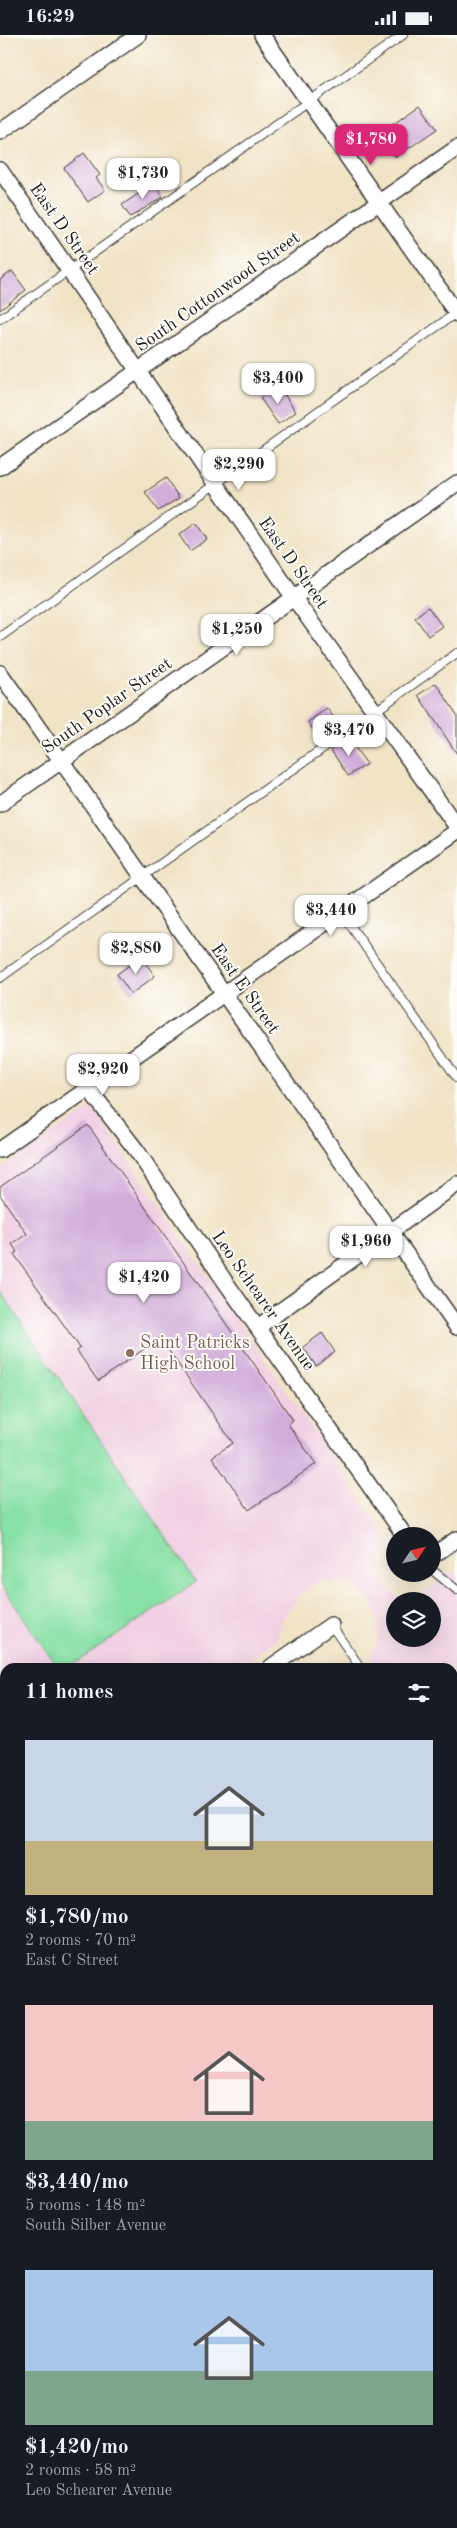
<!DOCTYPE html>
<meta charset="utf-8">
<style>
:root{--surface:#171b24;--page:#20242c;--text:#f1f3f6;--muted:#9ea1a6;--accent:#db2777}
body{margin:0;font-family:"Old Standard TT",serif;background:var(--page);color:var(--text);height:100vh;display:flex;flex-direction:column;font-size:19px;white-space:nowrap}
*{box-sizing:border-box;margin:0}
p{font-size:16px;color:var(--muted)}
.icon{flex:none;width:28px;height:28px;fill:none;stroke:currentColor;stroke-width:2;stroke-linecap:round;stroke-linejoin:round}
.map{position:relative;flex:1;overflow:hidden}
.side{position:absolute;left:0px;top:1628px;width:458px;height:866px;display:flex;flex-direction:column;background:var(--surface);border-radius:15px 15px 0 0;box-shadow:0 5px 20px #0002}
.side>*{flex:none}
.needle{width:32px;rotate:55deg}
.controls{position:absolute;left:386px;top:1492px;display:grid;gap:10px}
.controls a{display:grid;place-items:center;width:55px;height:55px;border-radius:50%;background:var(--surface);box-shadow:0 5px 20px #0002;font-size:25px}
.price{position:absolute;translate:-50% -42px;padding:0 11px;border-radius:10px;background:#fff;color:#222;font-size:16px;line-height:32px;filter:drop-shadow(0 1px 2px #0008)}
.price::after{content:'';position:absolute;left:50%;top:30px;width:15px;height:11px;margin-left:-8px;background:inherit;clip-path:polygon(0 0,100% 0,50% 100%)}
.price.active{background:var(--accent);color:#fff}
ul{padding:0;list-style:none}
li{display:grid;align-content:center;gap:10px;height:265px;padding:0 25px}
li span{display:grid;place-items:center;height:155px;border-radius:0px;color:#555}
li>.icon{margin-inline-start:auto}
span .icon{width:90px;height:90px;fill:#fffc;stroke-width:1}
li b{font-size:21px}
h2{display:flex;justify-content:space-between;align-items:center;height:60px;padding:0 25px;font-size:21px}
.status{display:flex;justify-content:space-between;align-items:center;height:35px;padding:0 25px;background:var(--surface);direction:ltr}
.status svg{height:14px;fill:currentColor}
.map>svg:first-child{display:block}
</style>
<div class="status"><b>16:29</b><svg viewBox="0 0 49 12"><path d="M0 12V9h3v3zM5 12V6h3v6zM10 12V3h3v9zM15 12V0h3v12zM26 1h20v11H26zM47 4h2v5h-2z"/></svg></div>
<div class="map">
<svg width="457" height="2493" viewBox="0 0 457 2493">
<rect width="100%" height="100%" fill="#fdfcf7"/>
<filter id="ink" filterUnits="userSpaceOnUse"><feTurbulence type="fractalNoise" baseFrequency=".02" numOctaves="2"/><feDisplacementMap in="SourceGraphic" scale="10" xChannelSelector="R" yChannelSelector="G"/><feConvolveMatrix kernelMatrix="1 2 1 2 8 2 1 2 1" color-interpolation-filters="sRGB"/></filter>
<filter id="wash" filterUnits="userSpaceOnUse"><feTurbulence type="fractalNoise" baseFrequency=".0096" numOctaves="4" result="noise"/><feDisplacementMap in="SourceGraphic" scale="20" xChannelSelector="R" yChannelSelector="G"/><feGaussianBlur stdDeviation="1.12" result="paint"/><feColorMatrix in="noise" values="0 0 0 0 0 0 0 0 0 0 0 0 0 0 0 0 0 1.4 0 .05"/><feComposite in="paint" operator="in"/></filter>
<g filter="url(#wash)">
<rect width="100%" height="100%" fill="#f1e3c6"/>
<path fill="#f1d0e3" d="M92,1072L386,1502L381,1536L389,1555L406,1566H395V1604H432V1566H413L457,1534V1739L452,1733V1632H379L371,1622L379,1600L378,1582L371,1567L350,1549L320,1546L299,1560L283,1585L276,1605L238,1632H5V1652L0,1645V1135Z"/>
<path fill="#87e0a6" stroke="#527e61" d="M0,1256L196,1547L70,1632H57L0,1548Z"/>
<g id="blocks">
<g fill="#d1adda">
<path d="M420,70L437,94L396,122L379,99Z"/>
<path d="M84,118L100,140L96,143L105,155L88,167L64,133Z"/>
<path d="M154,148L163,162L130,182L122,170Z"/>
<path d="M12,236L26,255L0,275V245Z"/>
<path d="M278,350L296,377L278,389L260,363Z"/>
<path d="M166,443L179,463L158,476L145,457Z"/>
<path d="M196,488L207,504L190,516L179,500Z"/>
<path d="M428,572L442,591L428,601L415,582Z"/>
<path d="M436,648L457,680V719L418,660Z"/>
<path d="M327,673L341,693L321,706L308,687Z"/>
<path d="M348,703L367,729L348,741L331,715Z"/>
<path d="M141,922L155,941L131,959L117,939Z"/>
<path d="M88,1090L293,1385L288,1389L316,1429L249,1475L212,1422L233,1408L160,1303L98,1346L77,1316L80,1313L14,1219L17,1217L12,1209L27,1199L0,1160V1152Z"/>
<path d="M322,1298L335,1317L316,1331L303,1312Z"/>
</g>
</g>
</g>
<g filter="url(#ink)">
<use href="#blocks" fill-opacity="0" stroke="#3c3a36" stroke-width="1"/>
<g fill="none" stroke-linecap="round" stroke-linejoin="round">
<defs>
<g id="lane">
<path d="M0,284L403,0"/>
<path d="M0,602L456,278"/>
<path d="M341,877L457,1043"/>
<path d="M0,943L457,618"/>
<path d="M432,1535L457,1555"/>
<path d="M331,1590L360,1632"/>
<path d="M452,1766L457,1772"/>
<path d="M0,2005L5,2001"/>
<path d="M452,2041L457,2038"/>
<path d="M0,2358L5,2355"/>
<path d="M452,2401L457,2397"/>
<path d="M319,2493L325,2489"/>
</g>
<g id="street">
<path d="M262,0L457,279"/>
<path d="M0,97L138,0"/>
<path d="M0,135L294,563L457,792"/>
<path d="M0,432L457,113"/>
<path d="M0,638L457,1292"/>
<path d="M0,769L457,448"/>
<path d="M88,1053L137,1116L224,1245L405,1501"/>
<path d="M0,1115L457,796"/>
<path d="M258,1292L457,1149"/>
<path d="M432,1521L457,1504"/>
<path d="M271,1632L331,1590"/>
<path d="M0,1825L5,1822"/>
<path d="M452,1868L457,1864"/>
<path d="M0,2174L5,2181"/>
<path d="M452,2303L457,2310"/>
<path d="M220,2489L223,2493"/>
</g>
<g id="secondary">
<path d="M452,2220L457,2217"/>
<path d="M63,2493L69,2489"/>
</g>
</defs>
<use href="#lane" stroke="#3c3a36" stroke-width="10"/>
<use href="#street" stroke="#3c3a36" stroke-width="18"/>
<use href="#secondary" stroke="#3c3a36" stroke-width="24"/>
<use href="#lane" stroke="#fff" stroke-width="8"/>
<use href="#street" stroke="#fff" stroke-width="15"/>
<use href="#secondary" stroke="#fff" stroke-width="21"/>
</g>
</g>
<circle fill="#8d6e63" stroke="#fdfcf7" stroke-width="2" cx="130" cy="1318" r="5"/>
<g text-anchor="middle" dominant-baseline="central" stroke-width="4" stroke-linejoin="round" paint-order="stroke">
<g font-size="18" fill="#1c1c1c" stroke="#fdfcf7">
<text transform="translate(64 194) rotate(55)">East D Street</text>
<text transform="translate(218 257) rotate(-35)">South Cottonwood Street</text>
<text transform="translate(293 528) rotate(55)">East D Street</text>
<text transform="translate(107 671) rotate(-35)">South Poplar Street</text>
<text transform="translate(245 954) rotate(55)">East E Street</text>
<text transform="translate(263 1266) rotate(55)">Leo Schearer Avenue</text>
</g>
<g font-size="18" fill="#785e54" stroke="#fdfcf7" text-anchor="start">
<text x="140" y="1308">Saint Patricks<tspan x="140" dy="21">High School</tspan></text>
</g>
</g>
</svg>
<div class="controls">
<a><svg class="needle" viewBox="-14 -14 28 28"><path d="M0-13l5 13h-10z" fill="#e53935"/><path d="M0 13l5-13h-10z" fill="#9ea1a6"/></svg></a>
<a><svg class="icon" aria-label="layers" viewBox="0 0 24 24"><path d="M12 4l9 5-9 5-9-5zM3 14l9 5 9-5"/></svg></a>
</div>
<b class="price active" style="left:371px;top:131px">$1,780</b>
<b class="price" style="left:143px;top:165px">$1,730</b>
<b class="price" style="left:278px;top:370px">$3,400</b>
<b class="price" style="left:239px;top:456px">$2,290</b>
<b class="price" style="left:237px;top:621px">$1,250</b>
<b class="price" style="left:349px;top:722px">$3,470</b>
<b class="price" style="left:331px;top:902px">$3,440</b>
<b class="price" style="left:136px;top:940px">$2,880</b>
<b class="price" style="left:103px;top:1061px">$2,920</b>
<b class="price" style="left:366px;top:1233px">$1,960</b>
<b class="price" style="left:144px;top:1269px">$1,420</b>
<section class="side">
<h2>11 homes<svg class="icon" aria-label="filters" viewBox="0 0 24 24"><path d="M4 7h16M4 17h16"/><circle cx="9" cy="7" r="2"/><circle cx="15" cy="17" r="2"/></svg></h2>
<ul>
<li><span style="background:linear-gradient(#c9d6e8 65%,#c2b280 0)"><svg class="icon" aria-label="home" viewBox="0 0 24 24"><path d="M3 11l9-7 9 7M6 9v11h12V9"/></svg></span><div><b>$1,780/mo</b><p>2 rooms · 70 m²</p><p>East C Street</p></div></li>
<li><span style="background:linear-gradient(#f6c9c9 75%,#7fa58c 0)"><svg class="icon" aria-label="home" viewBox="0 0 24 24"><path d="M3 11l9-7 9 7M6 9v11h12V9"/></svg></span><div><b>$3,440/mo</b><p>5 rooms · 148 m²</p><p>South Silber Avenue</p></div></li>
<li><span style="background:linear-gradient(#a9c7e8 65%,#7fa58c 0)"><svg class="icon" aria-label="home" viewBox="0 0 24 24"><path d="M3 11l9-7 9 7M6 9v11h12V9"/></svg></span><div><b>$1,420/mo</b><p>2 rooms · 58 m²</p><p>Leo Schearer Avenue</p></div></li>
</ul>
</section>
</div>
